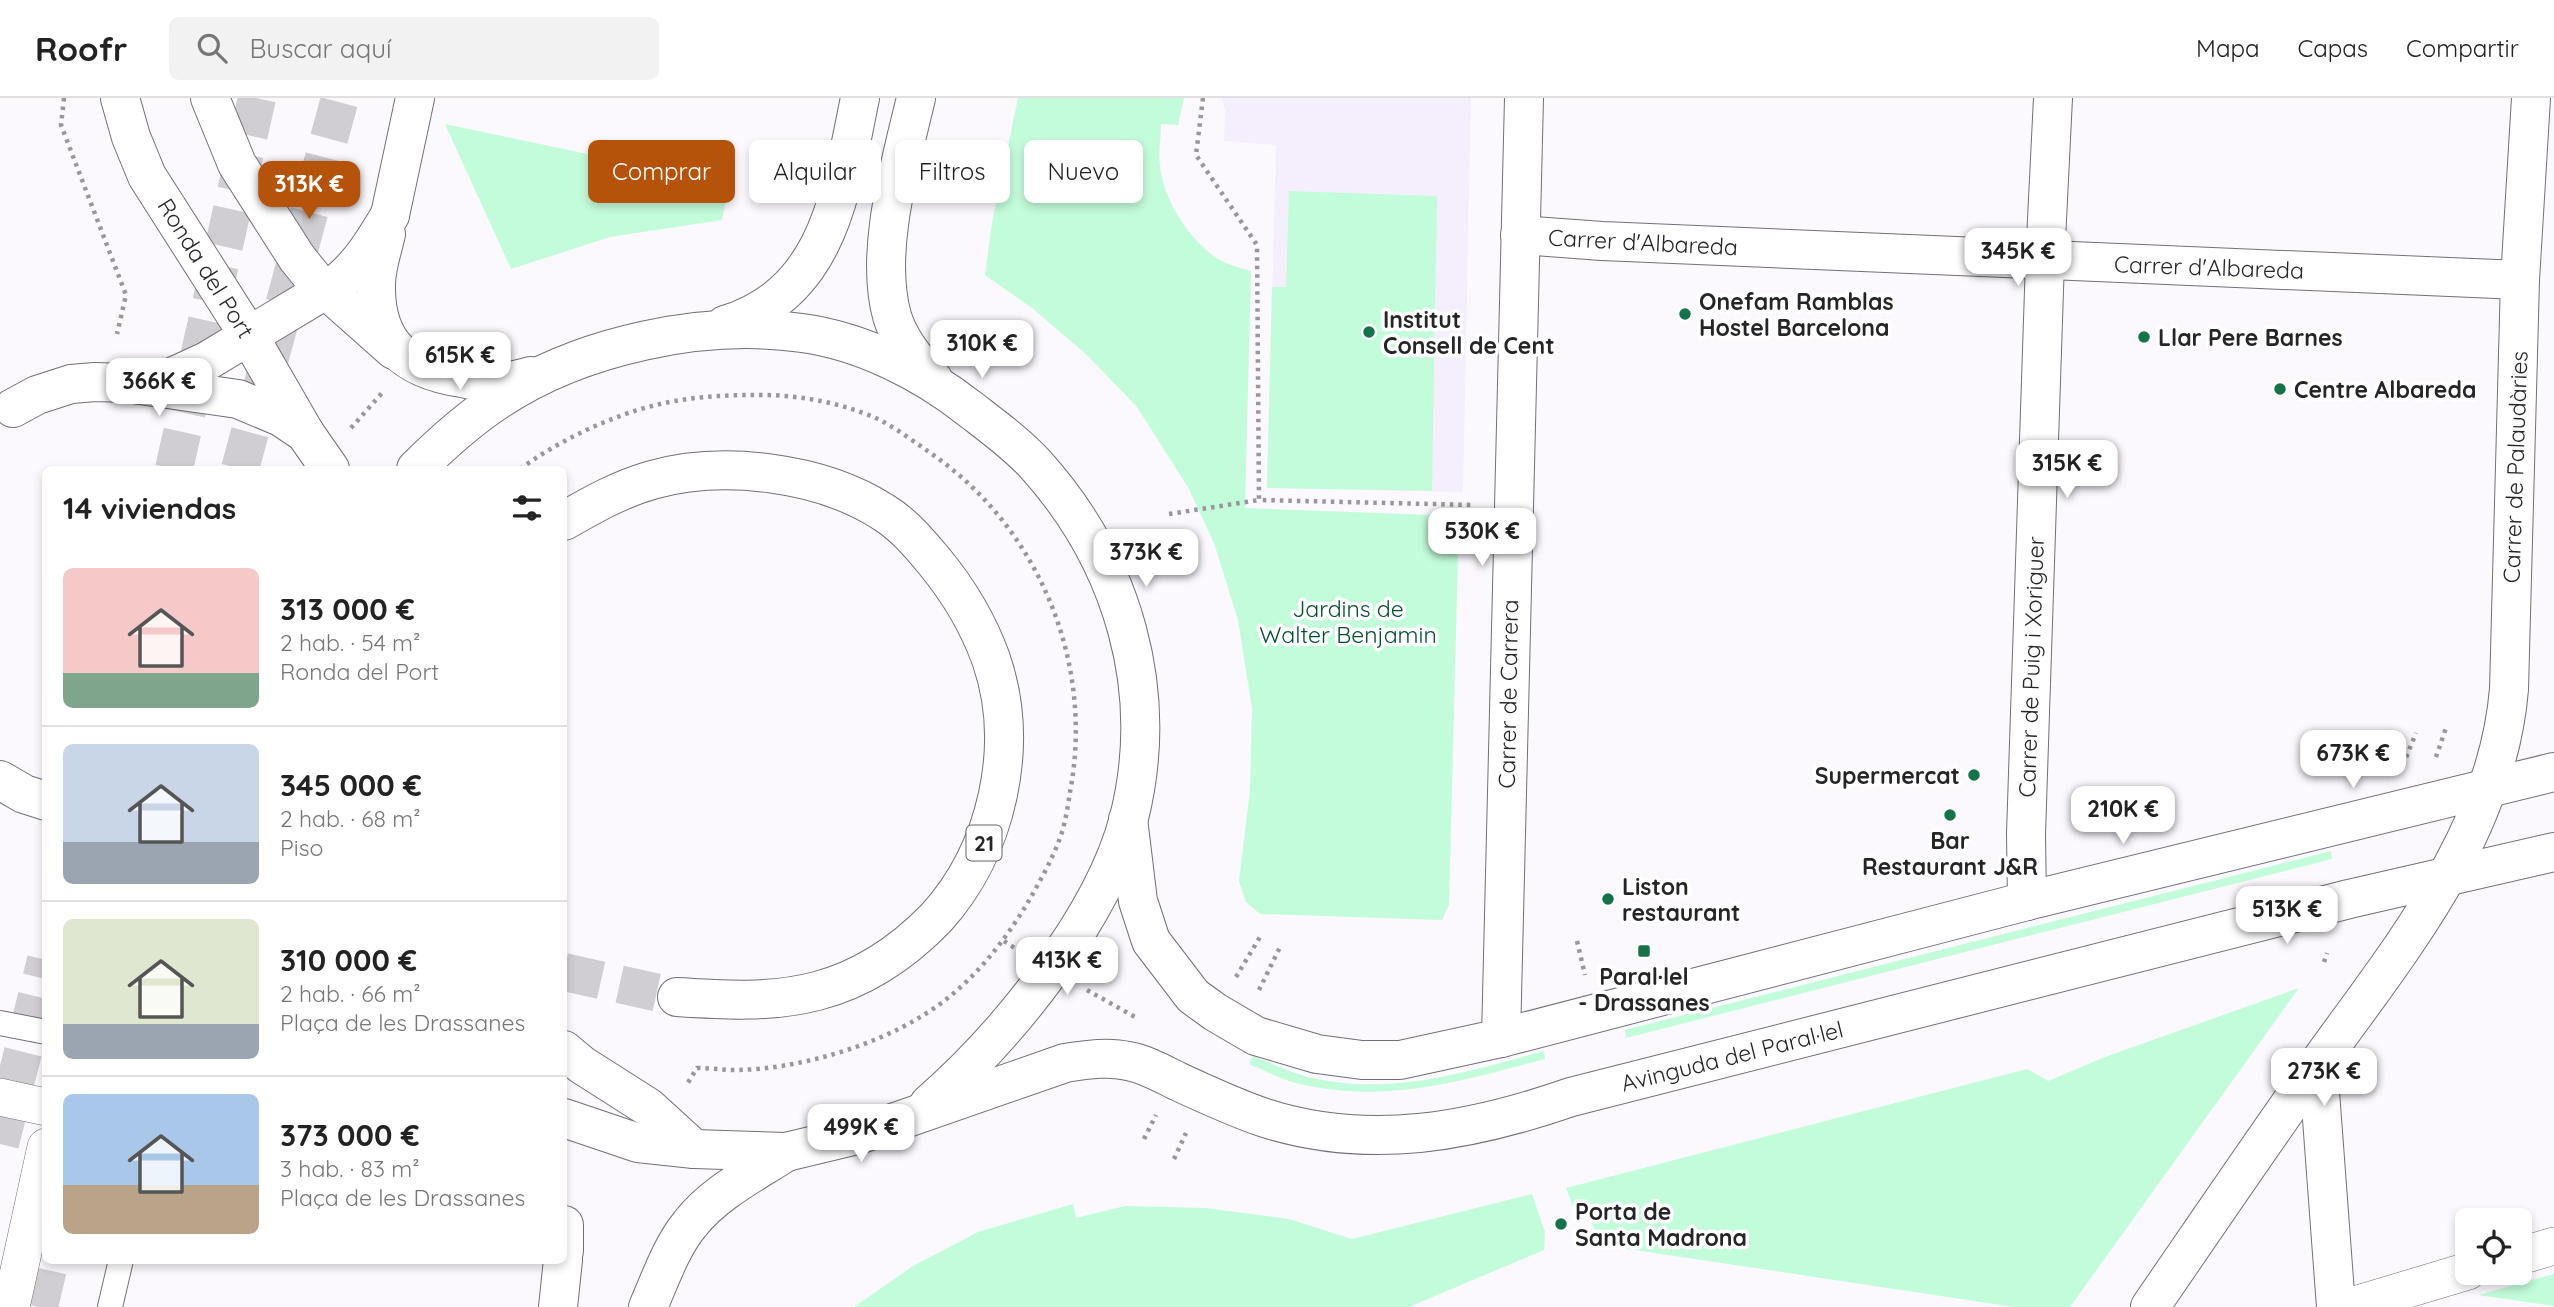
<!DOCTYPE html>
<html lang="es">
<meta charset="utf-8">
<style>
:root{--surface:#fff;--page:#f2f2f2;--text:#222;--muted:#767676;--line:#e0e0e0;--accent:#b45309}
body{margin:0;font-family:Quicksand,sans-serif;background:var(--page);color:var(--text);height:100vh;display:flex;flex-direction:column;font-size:26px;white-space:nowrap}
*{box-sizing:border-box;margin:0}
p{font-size:23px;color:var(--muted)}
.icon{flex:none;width:38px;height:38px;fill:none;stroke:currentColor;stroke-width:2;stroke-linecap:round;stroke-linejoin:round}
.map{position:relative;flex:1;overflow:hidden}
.drawer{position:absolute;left:42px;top:368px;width:525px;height:798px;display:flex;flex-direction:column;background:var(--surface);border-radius:10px;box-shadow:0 4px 10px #0003}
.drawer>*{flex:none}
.top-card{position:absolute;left:588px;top:42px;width:665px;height:63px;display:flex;gap:14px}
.fabs{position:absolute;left:2455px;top:1110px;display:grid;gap:14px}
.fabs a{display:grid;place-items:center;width:77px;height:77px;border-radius:10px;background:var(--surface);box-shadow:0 4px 10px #0003;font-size:35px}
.price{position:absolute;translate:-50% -60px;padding:0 16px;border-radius:14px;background:#fff;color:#222;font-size:23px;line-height:46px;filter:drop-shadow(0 2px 4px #0008)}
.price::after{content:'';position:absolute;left:50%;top:42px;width:21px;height:16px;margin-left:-10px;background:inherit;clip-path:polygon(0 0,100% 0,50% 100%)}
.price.current{background:var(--accent);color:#fff}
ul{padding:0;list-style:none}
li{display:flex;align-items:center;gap:21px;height:175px;padding:0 21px}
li+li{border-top:2px solid var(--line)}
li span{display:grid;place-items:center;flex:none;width:196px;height:140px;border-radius:10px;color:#555}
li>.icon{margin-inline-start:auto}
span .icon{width:84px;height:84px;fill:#fffc;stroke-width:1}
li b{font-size:30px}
h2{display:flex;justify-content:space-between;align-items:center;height:84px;padding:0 21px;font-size:30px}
.tag{padding:0 24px;border-radius:10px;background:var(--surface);box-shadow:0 4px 10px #0003;font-size:24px;line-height:63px}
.tag.current{background:var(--accent);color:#fff}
header{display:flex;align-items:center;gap:42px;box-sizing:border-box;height:98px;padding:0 35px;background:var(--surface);border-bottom:2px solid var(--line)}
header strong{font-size:33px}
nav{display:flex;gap:38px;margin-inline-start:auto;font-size:24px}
.search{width:490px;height:63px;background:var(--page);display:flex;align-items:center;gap:18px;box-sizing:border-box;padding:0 24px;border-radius:10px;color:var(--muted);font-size:26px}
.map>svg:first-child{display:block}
</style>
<header>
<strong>Roofr</strong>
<div class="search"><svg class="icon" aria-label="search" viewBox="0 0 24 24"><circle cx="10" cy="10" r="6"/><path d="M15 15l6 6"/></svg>Buscar aquí</div>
<nav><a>Mapa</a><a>Capas</a><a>Compartir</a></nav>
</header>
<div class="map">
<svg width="2554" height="1209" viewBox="0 0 2554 1209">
<rect width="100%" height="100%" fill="#fbf8fe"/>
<path fill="#f5effd" d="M1222,0H1471L1463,394L1267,390L1276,47L1224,43L1225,13Z"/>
<g fill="#c3fcda">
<path d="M1018,0H1184L1178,27L1161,26C1161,40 1158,56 1160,69C1164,101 1186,136 1211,156C1222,165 1237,169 1251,173L1245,410L1459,418L1449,807L1442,822L1260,816L1246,804L1239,783L1250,692L1252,611L1238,522L1214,445L1188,389L1137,309L1087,257L1032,210L985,177L992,125Z"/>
<path d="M445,26L729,86L722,122L610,139L511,171Z"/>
<path d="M1289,93L1437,98L1432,393L1267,390L1272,189H1286Z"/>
<path d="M2331,753L2332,761L1626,940L1625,932Z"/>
<path d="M2299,890L2070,1209H2014L1601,1147L1588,1116L1577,1119L1566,1090L2027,971L2048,983L2105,959Z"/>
<path d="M1544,953L1545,961C1460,983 1389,1006 1300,986C1283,982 1266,973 1249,966L1253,958C1271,965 1289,974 1308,979C1389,999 1466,974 1544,953Z"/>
<path d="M1532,1096L1545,1134L1544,1152L1409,1209H854L913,1168L978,1134L1073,1106L1076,1120L1125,1108L1206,1110L1289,1121L1352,1141Z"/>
<path d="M2554,1176V1208L2478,1197Z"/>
</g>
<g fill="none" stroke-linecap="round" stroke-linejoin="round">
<g stroke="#d0ced3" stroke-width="38" stroke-dasharray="38 19" stroke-linecap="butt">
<path d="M174,371L257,0"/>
<path d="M240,371L340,0"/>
<path d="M564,874L677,899"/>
<path d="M0,1046L46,862"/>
<path d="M39,1209L50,1162"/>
</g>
<defs>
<g id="service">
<path d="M0,925L46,934"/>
<path d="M110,1209L121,1162"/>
</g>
<g id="pedestrian">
<path d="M0,999L46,1009"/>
<path d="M2520,1158L2554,1148"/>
<path d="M11,1209L46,1049"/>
<path d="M2348,1209L2468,1173"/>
</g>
<g id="minor">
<path d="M120,0L131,39L147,78L249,238L305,335"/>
<path d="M210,0L237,66L297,160L314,181L394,252"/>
<path d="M1520,137L1602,143L2520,182"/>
<path d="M2027,803L2026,736L2045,162L2053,0"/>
<path d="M1501,940L1524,0"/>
<path d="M2318,967L2336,1209"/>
<path d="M2150,1209C2205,1129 2260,1048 2316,969C2398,854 2497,738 2509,591L2520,182L2531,0"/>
</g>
<g id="secondary">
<path d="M916,0C901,64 874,153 892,218C899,242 916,263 933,281"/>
<path d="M386,136C382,154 375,172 376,190C376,248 408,272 462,280C472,282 483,285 494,285C506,285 519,281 531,278"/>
<path d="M725,227C830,195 841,92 860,0"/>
<path d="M147,284L172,279L207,263L340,183C362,164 375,142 390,117"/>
<path d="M13,310L37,297L71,286L95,284L126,285L238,301L281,319L305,335L330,371"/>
<path d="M416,371C441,346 469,321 498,302C581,247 704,221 802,235C862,243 923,274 970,311C992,328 1017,346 1036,367C1123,464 1161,592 1129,720C1103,820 1006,939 929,1006"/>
<path d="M0,682L24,696L46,703"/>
<path d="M1128,721L1138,803L1151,843L1193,898L1215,914L1256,938L1317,956L1362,962H1400L1501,940L2027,803L2554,674"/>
<path d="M564,1020L638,1045L694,1051L786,1054L861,1036L1065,965C1085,962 1107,958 1128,963C1145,966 1161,975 1177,983C1205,996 1235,1010 1265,1020C1369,1053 1470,1034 1571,999L2349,801L2554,754"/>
<path d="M564,1127V1153"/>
<path d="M558,1209L563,1162"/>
<path d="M648,1209C660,1182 671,1149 690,1126C714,1095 754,1075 786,1054"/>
</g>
<g id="trunk">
<path d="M390,117L415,0"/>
<path d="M564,423C592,407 620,391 652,382C723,362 821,374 883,414C903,426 919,445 934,463C958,492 978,525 991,561C1021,648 997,753 936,820C903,854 863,881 817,893C771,905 724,902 677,899"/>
<path d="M564,952L582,967L648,1009L694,1051"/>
</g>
</defs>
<use href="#service" stroke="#736f78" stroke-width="26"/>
<use href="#pedestrian" stroke="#736f78" stroke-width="38"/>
<use href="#minor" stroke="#736f78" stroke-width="40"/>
<use href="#secondary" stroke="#736f78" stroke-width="40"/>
<use href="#trunk" stroke="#736f78" stroke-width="40"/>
<g stroke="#99979b" stroke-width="4.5" stroke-dasharray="3.5 5" stroke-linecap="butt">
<path d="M64,0L61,27L126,197L117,236"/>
<path d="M1203,0L1196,57L1257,147L1259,402L1474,407"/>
<path d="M351,330L382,295"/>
<path d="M520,371C560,342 612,317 660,306C690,299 723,297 753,297C794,296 840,304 878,321C896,330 913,343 929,354C1038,428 1095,564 1070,694C1068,707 1066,721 1062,734C1054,759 1040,783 1027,806C1000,850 967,891 922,918C872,949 797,971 737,972C723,972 710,970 697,970L686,988"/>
<path d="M1169,416L1259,402"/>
<path d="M2436,659L2447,627"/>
<path d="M2403,667L2416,635"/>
<path d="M1004,843L1016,851"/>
<path d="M1577,843L1585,877"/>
<path d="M2324,864L2327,855"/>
<path d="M1236,879L1260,839"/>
<path d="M1087,892L1135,919"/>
<path d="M1259,892L1281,847"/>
<path d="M1144,1041L1156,1017"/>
<path d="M1174,1061L1186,1035"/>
</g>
<use href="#service" stroke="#fff" stroke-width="24"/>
<use href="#pedestrian" stroke="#fff" stroke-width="37"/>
<use href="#minor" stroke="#fff" stroke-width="38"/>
<use href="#secondary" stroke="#fff" stroke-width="38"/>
<use href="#trunk" stroke="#fff" stroke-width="38"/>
</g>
<g fill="#147349" stroke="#fff" stroke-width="2.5">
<circle cx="1685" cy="216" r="7"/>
<circle cx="1369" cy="234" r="7"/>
<circle cx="2144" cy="239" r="7"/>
<circle cx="2280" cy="291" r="7"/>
<circle cx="1974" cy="677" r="7"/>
<circle cx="1950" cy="717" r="7"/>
<circle cx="1608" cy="801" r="7"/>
<rect x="1637" y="846" width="14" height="14" rx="3.5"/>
<circle cx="1561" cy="1126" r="7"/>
</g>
<g text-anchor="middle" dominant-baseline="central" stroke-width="7" stroke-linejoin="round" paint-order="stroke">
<rect fill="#fff" stroke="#666668" stroke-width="2" x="966.5" y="727.5" width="35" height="35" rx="5"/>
<g font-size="21" font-weight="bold" fill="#252427">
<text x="984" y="745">21</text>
</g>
<g font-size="23" fill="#252427" stroke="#fff">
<text transform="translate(1643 144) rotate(3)">Carrer d'Albareda</text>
<text transform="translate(2209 169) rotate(2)">Carrer d'Albareda</text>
<text transform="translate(206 170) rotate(58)">Ronda del Port</text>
<text transform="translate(2515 369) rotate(-88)">Carrer de Palaudàries</text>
<text transform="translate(2031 569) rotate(-88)">Carrer de Puig i Xoriguer</text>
<text transform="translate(1508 596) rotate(-89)">Carrer de Carrera</text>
<text transform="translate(1732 958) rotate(-14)">Avinguda del Paral·lel</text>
</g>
<g font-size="23" font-weight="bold" fill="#252427" stroke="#fff" text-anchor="start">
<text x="1699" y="203">Onefam Ramblas<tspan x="1699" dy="26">Hostel Barcelona</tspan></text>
<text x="1383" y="221">Institut<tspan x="1383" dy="26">Consell de Cent</tspan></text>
<text x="2158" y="239">Llar Pere Barnes</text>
<text x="2294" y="291">Centre Albareda</text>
<text x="1960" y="677" text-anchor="end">Supermercat</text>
<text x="1950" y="742" text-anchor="middle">Bar<tspan x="1950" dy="26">Restaurant J&amp;R</tspan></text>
<text x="1622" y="788">Liston<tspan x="1622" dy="26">restaurant</tspan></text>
<text x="1644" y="878" text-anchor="middle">Paral·lel<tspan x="1644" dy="26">- Drassanes</tspan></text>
<text x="1575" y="1113">Porta de<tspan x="1575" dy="26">Santa Madrona</tspan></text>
</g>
<g font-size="23" fill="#045131" stroke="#fff">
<text x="1348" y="510">Jardins de<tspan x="1348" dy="26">Walter Benjamin</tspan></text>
</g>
</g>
</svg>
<div class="fabs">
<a><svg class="icon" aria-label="locate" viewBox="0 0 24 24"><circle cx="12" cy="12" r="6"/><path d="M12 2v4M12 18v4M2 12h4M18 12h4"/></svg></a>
</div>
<b class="price current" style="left:309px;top:123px">313K €</b>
<b class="price" style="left:2018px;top:190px">345K €</b>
<b class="price" style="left:982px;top:282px">310K €</b>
<b class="price" style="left:460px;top:294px">615K €</b>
<b class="price" style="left:159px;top:320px">366K €</b>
<b class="price" style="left:2067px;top:402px">315K €</b>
<b class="price" style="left:1482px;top:470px">530K €</b>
<b class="price" style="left:1146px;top:491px">373K €</b>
<b class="price" style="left:2353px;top:692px">673K €</b>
<b class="price" style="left:2123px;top:748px">210K €</b>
<b class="price" style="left:2287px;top:848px">513K €</b>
<b class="price" style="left:1067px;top:899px">413K €</b>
<b class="price" style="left:2324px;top:1010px">273K €</b>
<b class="price" style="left:861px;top:1066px">499K €</b>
<div class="top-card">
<a class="tag current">Comprar</a>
<a class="tag">Alquilar</a>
<a class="tag">Filtros</a>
<a class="tag">Nuevo</a>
</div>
<section class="drawer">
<h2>14 viviendas<svg class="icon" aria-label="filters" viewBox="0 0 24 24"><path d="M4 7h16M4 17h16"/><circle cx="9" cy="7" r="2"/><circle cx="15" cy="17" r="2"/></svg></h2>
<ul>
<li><span style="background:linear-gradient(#f6c9c9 75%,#7fa58c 0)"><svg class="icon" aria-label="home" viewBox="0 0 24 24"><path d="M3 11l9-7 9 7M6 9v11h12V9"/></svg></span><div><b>313 000 €</b><p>2 hab. · 54 m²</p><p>Ronda del Port</p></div></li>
<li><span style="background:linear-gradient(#c9d6e8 70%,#9aa5b1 0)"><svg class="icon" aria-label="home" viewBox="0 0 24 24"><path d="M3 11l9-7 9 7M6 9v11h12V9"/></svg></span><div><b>345 000 €</b><p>2 hab. · 68 m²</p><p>Piso</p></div></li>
<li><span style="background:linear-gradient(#dfe7d0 75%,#9aa5b1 0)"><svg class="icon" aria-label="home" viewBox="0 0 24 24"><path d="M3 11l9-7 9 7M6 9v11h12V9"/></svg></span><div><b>310 000 €</b><p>2 hab. · 66 m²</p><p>Plaça de les Drassanes</p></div></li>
<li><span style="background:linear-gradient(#a9c7e8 65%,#b9a48a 0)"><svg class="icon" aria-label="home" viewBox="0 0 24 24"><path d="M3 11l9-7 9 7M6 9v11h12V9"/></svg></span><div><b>373 000 €</b><p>3 hab. · 83 m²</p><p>Plaça de les Drassanes</p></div></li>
</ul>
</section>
</div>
